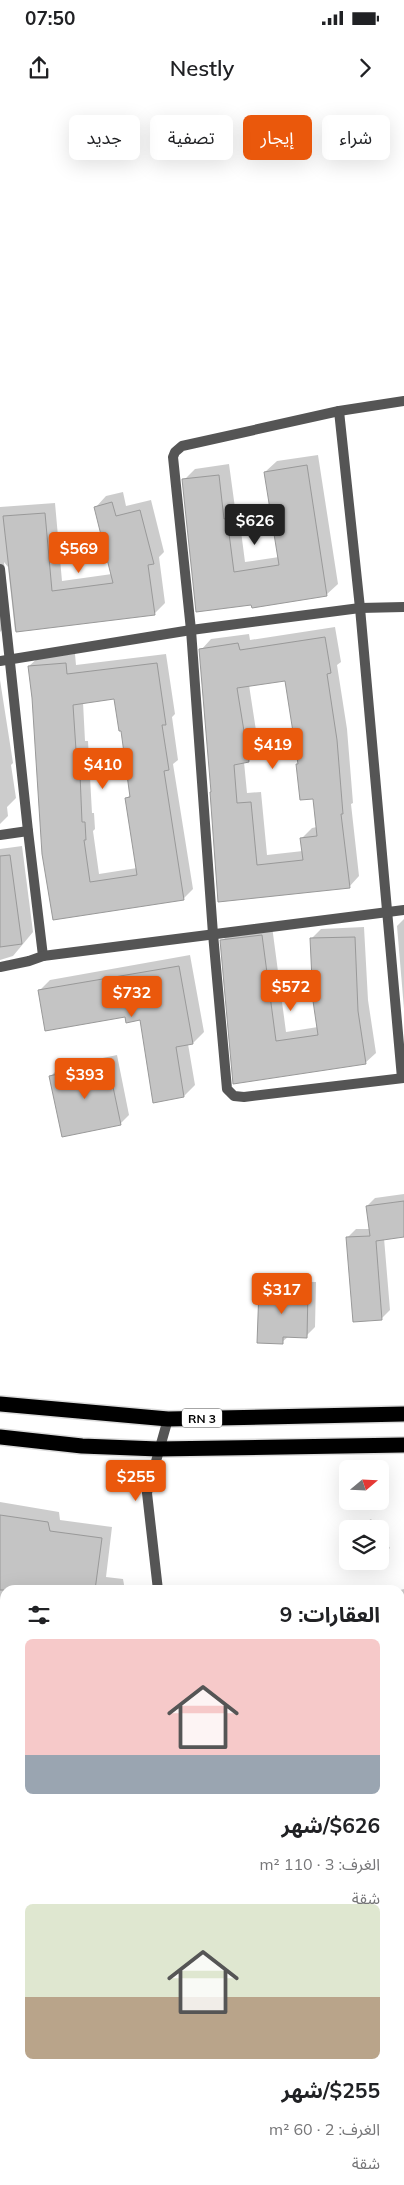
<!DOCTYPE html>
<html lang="ar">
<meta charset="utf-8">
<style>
:root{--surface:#fff;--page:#f2f2f2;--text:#202124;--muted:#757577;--accent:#ea580c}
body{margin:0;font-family:Mulish,"Noto Sans Arabic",sans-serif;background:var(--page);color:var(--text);direction:rtl;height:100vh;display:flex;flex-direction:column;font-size:19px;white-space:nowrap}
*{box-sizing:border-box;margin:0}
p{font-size:16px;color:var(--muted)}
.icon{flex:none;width:28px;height:28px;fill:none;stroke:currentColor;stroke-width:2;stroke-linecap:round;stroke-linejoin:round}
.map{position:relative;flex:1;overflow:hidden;direction:ltr}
.panel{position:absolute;left:0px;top:1485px;width:405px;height:600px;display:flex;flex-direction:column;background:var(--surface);border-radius:15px 15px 0 0;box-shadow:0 5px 20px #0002;direction:rtl}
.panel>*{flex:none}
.hud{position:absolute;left:15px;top:15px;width:375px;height:45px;direction:rtl;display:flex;gap:10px}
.needle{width:32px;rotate:71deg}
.controls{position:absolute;left:339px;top:1360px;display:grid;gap:10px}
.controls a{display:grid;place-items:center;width:50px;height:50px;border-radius:8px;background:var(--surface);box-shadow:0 5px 20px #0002;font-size:25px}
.price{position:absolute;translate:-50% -42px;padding:0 11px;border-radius:5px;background:var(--accent);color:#fff;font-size:16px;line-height:32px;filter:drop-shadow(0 1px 2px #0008)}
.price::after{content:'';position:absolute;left:50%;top:30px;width:15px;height:11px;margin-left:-8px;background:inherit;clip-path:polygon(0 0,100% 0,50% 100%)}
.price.active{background:#222;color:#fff}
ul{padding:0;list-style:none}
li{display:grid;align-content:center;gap:10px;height:265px;padding:0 25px}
li span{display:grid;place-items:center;height:155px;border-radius:8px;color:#555}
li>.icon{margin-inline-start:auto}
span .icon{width:90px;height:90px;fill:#fffc;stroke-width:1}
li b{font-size:21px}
h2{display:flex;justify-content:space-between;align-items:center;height:60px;padding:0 25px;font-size:21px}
.tag{padding:0 18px;border-radius:8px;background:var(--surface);box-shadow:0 5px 20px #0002;font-size:18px;line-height:45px}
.tag.active{background:var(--accent);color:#fff}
.status{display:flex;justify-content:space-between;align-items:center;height:35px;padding:0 25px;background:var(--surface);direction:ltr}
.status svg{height:14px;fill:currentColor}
header{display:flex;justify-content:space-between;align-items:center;height:65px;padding:0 25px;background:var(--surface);font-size:22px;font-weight:600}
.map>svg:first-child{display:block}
</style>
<div class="status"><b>07:50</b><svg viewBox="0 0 49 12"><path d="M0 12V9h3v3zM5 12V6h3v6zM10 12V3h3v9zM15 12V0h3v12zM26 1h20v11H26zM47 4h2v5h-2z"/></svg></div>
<header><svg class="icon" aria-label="forward" viewBox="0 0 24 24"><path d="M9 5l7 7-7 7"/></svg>Nestly<svg class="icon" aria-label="share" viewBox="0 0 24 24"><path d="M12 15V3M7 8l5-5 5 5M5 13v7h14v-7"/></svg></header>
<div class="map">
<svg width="404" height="2085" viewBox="0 0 404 2085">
<rect width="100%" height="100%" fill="#fff"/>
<g fill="#0003" fill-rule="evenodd">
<path d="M318,355L338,484L326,495L197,510L184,380L195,369L229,364L235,408H238L245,462L279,457L265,372L277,361Z"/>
<path d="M123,392L126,406L151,400L164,452L159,457L165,503L154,514L15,531L8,467L4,462L10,522L0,532V407L55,403L62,481L112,474L96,407L106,396Z"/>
<path d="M335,527L341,562L337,565L347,629L353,703L351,704L359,776L349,787L219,800L212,691L201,550L211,539L249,534L250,540ZM286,579L299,662L298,664L314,698L317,727L312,728L301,739L303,751L267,755L261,692L247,693L244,662L249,661L259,650L249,585Z"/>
<path d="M75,554L76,565L166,554L175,614L172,617L178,660L173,664L193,789L183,799L54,819L29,566L39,557ZM115,598L122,630L130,695L127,698L137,768L99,774L93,731L95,729L94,713H92L88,641H85L83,602Z"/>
<path d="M0,580L13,663L11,665L16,698L7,707L8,716L0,724Z"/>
<path d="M22,746L33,832L13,856L0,860V749Z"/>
<path d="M404,819V909L397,826Z"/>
<path d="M272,826L286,932L318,927L311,839L321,829L364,827L368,900L376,953L365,963L235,982L222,841L232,831Z"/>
<path d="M190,855L204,932L193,943L188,944L195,985L184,996L142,919L39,891L50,880Z"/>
<path d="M117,955L129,1015L120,1024L51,976L60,967Z"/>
<path d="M404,1094V1136L384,1138L390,1210L382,1218L354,1221L348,1137L356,1129H370L367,1106L375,1098Z"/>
<path d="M269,1181L316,1182L315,1227L306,1236H289L282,1242L260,1190Z"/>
<path d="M0,1402L59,1412L60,1420L112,1427L106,1477L123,1479L125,1490H5V1506L0,1505Z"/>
<path d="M371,1419L377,1429H356Z"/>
<path d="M380,1433L390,1448L380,1457Z"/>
<path d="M348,1434V1453L340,1441Z"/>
<path d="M353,1461H373L359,1470Z"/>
<path d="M404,1489V1605L400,1606V1490Z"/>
<path d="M5,1589V1768L0,1769V1590Z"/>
<path d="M404,1634V1680L400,1681V1635Z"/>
<path d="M404,1787V1805L400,1806L404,1812V1844H400V1788Z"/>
<path d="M5,1797V1904L0,1905V1798Z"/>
<path d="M404,1875V1914L402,1907H400V1876Z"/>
<path d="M404,1978V2005H400V1979Z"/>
<path d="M404,2035V2071L403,2072L400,2057V2036Z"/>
</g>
<g fill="#c4c4c4" stroke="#999" fill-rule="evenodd">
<path d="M307,365L327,496L252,508L251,505L196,512L182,379L219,375L224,419L227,418L234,472L279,465L264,372Z"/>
<path d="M112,402L116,416L140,410L154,464L148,465L155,515L16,532L3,416L45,413L52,491L113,483L94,407Z"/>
<path d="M325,537L331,573L327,574L337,640L343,714H341L350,788L218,802L210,692H211L199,549L238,543L240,550ZM285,581L298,664H296L300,700L313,699L317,736L300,738L303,760L257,765L251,702L237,703L234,665L249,662L237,588Z"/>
<path d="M66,563L67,574L157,563L166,625H162L169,670L164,671L184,800L53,820L42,754L32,598L28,566ZM114,599L119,631H121L130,697L125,698L137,775L90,782L84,740H86L85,722H82L79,650H76L73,605Z"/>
<path d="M10,755L22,844L0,847V756Z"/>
<path d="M262,835L276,941L318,935L313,901L310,838L355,837L358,911L366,964L233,984L220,840Z"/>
<path d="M179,866L193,944L176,947L184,997L153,1003L140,920L126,923L125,917L45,931L38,890Z"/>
<path d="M108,963L121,1025L62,1037L49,976Z"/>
<path d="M404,1101V1137L376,1141L382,1220L353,1222L346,1137L370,1136L366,1106Z"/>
<path d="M259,1189L308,1190L307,1238L283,1237V1244L257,1243Z"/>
<path d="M0,1415L48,1422L50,1431L102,1438L95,1490H0Z"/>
</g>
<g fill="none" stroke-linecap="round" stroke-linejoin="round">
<defs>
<g id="highway">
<path d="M0,1304L168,1319L404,1314"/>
<path d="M0,1337L82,1346L158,1349L404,1345"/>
</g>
</defs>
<use href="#highway" stroke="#dbdbdb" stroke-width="18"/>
<g stroke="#555" stroke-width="10">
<path d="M404,301L339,311L182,346L175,352L173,357L191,530L213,834L227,989L234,996L244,997L404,978"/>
<path d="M339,311L360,508L402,978"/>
<path d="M0,469L28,731L43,856L29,861L0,867"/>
<path d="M0,561L191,530L360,508L404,507"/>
<path d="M0,735L28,731"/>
<path d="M43,856L404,810"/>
<path d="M158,1490L147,1393L168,1319"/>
<path d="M0,1576L5,1574"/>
<path d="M401,1712L404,1742"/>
<path d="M0,1779L5,1778"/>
<path d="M400,1813H404"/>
<path d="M400,1950H404"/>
<path d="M236,2080V2085"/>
<path d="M347,2080L348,2085"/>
</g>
<use href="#highway" stroke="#000" stroke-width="15"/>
</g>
<g text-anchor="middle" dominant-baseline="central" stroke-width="4" stroke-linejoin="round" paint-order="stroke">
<rect fill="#fff" stroke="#4c4c4c" stroke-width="1" x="182" y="1308.5" width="40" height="19" rx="4"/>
<g font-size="12" font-weight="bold" fill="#000">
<text x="202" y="1318">RN 3</text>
</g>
</g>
</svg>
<div class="controls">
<a><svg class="needle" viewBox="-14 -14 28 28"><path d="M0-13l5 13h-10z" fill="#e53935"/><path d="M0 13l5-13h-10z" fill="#757577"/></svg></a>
<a><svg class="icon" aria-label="layers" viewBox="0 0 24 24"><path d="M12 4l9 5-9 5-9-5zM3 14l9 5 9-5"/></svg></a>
</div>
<b class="price active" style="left:255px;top:446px">$626</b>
<b class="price" style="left:79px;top:474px">$569</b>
<b class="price" style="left:273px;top:670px">$419</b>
<b class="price" style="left:103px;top:690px">$410</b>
<b class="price" style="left:291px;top:912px">$572</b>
<b class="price" style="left:132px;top:918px">$732</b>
<b class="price" style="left:85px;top:1000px">$393</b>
<b class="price" style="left:282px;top:1215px">$317</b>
<b class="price" style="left:136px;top:1402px">$255</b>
<div class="hud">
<a class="tag">شراء</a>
<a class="tag active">إيجار</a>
<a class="tag">تصفية</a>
<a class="tag">جديد</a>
</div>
<section class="panel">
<h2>العقارات: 9<svg class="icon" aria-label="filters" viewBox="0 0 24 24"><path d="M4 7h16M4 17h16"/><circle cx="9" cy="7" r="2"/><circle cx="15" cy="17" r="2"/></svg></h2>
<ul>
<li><span style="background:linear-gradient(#f6c9c9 75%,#9aa5b1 0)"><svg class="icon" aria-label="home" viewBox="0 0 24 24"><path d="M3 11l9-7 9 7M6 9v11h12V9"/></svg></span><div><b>$626/شهر</b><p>الغرف: 3 · 110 m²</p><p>شقة</p></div></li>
<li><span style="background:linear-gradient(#dfe7d0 60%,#b9a48a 0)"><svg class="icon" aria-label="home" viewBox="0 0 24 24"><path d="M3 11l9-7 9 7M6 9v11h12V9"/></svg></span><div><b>$255/شهر</b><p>الغرف: 2 · 60 m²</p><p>شقة</p></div></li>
</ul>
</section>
</div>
